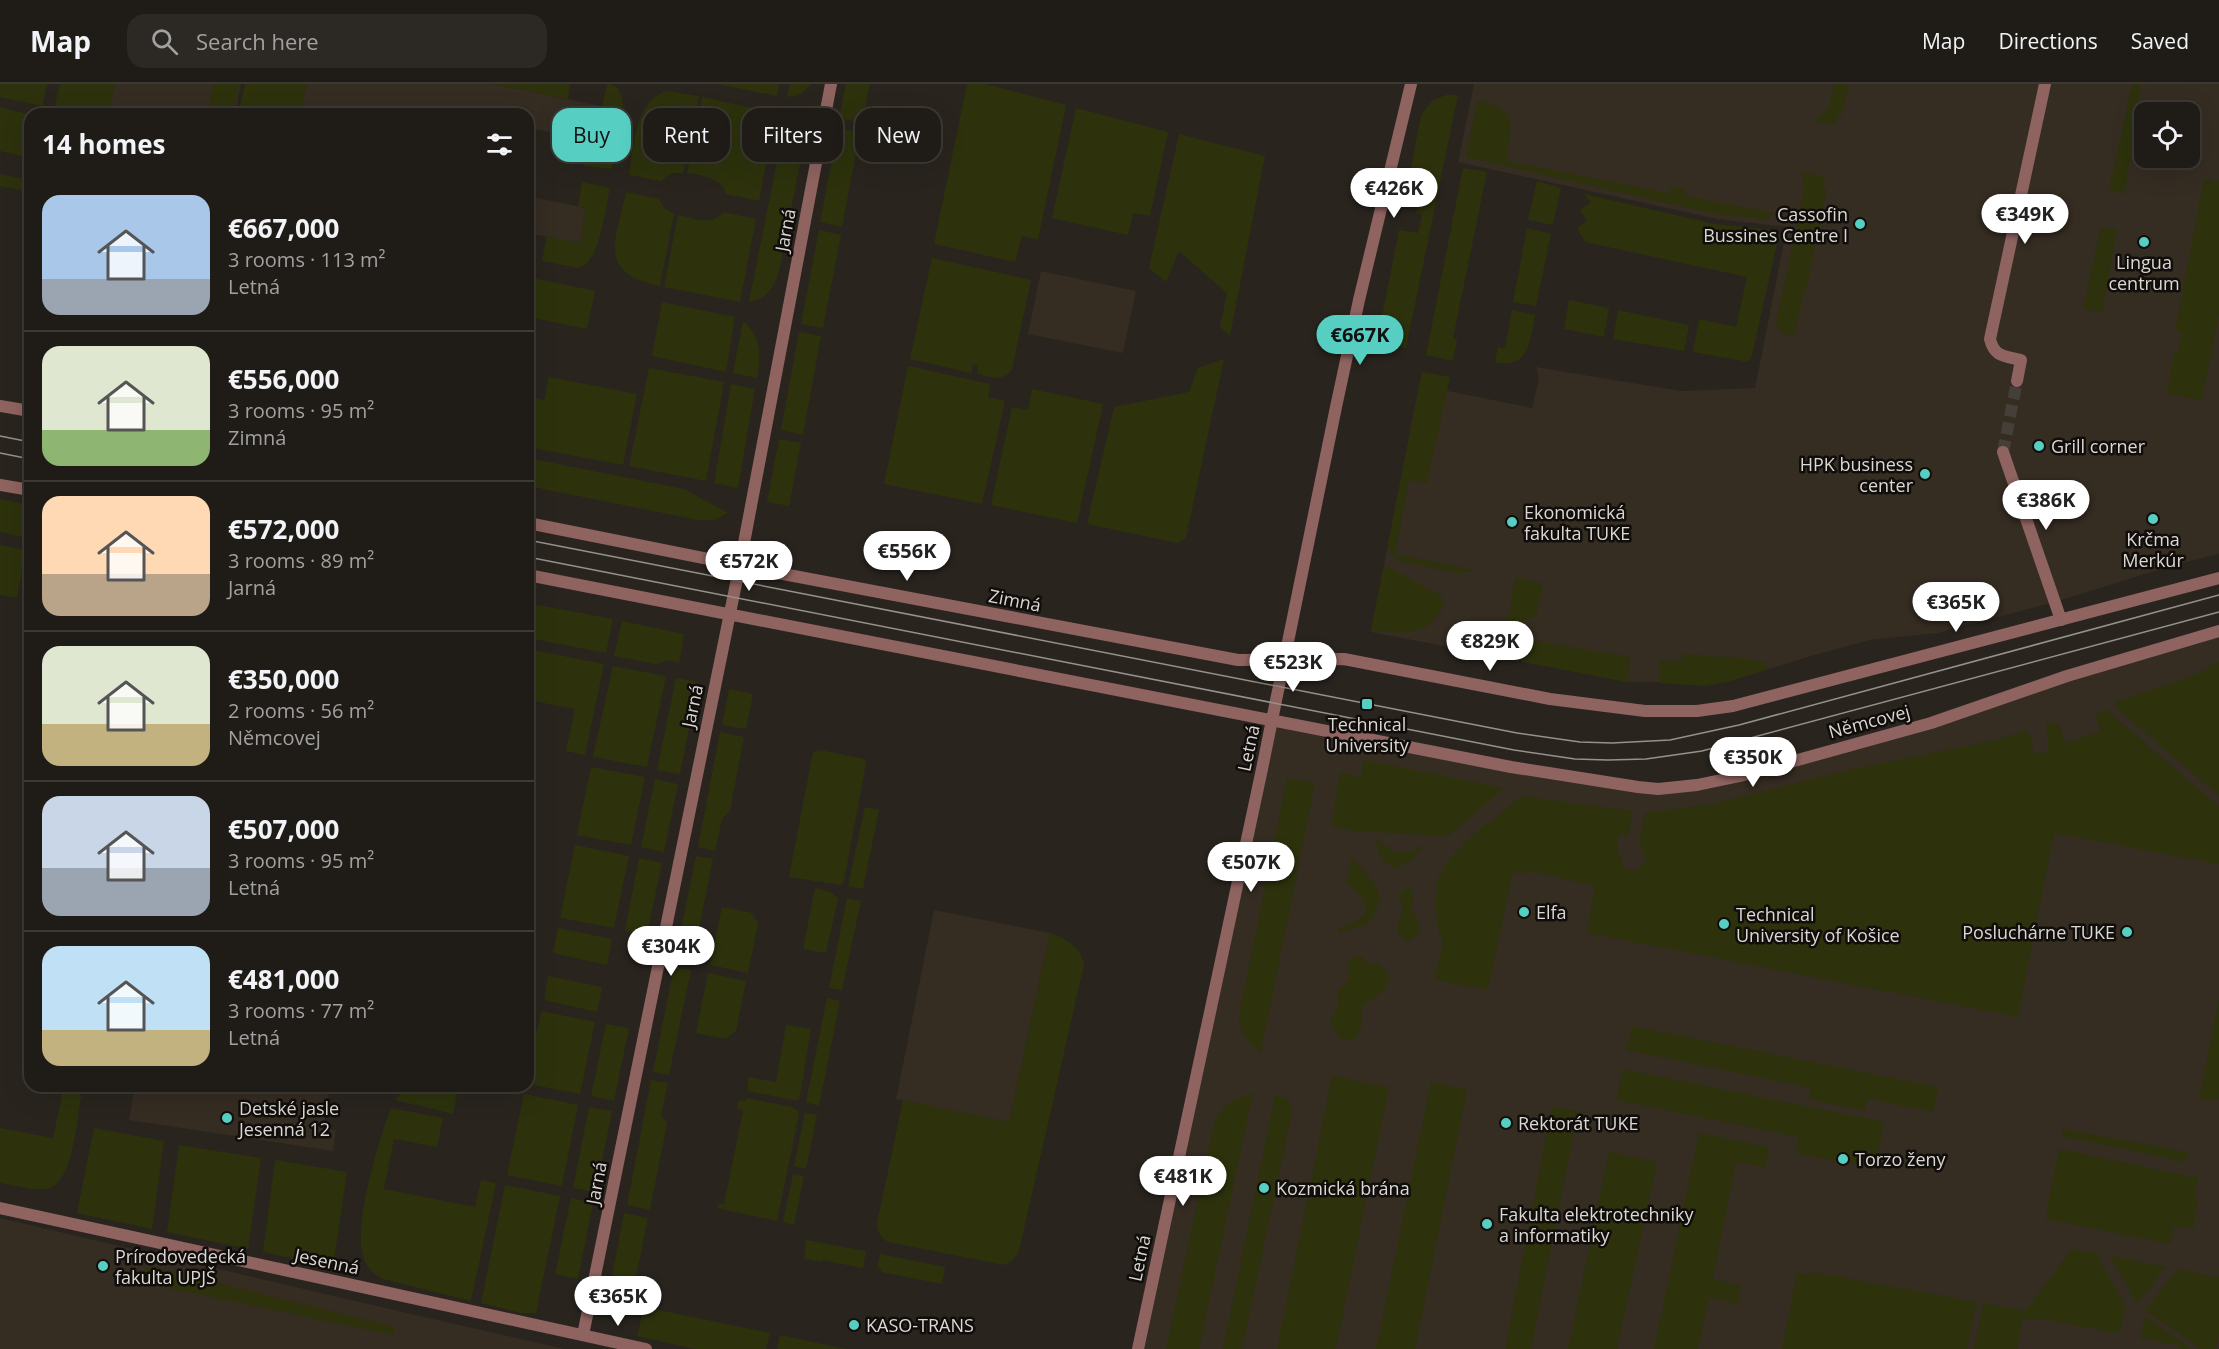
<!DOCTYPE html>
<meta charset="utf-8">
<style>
:root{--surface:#1f1b16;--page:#2c2823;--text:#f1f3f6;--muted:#a1a1a1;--line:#3c3935;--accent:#57cec2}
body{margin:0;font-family:"Open Sans",sans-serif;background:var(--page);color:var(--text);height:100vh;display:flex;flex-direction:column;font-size:22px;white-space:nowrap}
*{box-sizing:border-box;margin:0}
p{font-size:20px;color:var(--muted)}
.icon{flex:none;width:33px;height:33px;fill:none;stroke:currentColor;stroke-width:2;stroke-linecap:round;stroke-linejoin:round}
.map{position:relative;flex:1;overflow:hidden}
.side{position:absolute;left:24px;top:24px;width:510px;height:984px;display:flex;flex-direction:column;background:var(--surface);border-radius:18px;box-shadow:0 6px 24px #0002,0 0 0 2px var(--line)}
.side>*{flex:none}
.banner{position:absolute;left:552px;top:24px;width:570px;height:54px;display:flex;gap:12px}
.fabs{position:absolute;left:2134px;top:18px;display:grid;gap:12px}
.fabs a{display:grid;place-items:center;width:66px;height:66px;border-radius:12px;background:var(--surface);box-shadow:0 6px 24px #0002,0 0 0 2px var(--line);font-size:30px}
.price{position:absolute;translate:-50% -51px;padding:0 14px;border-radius:21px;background:#fff;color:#222;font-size:20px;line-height:39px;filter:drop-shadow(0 2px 3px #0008)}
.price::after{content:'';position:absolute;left:50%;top:36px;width:18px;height:14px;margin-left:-9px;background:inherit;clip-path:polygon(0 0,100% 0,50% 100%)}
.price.active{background:var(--accent);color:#111}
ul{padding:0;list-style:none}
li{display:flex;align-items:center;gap:18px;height:150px;padding:0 18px}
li+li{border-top:2px solid var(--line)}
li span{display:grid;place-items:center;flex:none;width:168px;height:120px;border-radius:18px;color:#555}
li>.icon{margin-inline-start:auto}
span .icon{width:72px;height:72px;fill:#fffc;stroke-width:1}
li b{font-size:26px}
h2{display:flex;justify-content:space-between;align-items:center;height:72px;padding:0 18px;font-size:26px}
.pill{padding:0 21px;border-radius:18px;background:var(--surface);box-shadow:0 6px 24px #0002,0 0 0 2px var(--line);font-size:21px;line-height:54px}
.pill.active{background:var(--accent);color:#111}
header{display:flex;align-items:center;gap:36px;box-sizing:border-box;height:84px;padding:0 30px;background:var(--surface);border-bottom:2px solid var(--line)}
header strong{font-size:28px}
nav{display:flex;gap:33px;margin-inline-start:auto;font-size:21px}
.search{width:420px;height:54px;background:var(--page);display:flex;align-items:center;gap:15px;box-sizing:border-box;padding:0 21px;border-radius:18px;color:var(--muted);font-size:22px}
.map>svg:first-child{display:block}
</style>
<header>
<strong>Map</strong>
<div class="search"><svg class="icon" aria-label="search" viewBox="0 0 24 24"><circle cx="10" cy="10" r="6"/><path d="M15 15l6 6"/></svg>Search here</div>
<nav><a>Map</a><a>Directions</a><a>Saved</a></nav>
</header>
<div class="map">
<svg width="2219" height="1265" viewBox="0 0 2219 1265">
<rect width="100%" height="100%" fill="#29241e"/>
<g fill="#352c22" fill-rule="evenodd">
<path d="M103,0H241L235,30H96Z"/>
<path d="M306,0H493L606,23L599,57L528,44V30H300Z"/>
<path d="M1474,0H2219V470L2177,480L2055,518L1938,549L1870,556L1811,572L1727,598H1627L1371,548L1419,301L1532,324L1539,294L1536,283L1681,307L1755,304L1787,143L1717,135L1458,78ZM2145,28H2190V74H2145Z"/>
<path d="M528,112L586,124L580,159L528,149Z"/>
<path d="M1041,187L1136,207L1123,269L1028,250Z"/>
<path d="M2219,547V1265H1138L1272,635L1638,703L1740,692Z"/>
<path d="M934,826L1050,849L1009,1039L896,1015Z"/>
<path d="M135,1002H330L323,1044L336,1046L333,1067L129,1036Z"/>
<path d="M0,1134L411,1230L565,1265H0Z"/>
</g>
<g fill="#2d320d">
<path d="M0,0H47L42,22L0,13Z"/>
<path d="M60,0H115L109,30H53Z"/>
<path d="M213,0H239L233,30H208Z"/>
<path d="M245,0H306L300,30H238Z"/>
<path d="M492,0H570L568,15Z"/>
<path d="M607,0C637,0 616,69 612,85L584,82L589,55L599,57L606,23L602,22Z"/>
<path d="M717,0H779L777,12Z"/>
<path d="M790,0H812L799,11L787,13Z"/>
<path d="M846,0H870L862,39L839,34Z"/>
<path d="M967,0H985L1066,21L1038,156L1022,152L1015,178L934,160Z"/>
<path d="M1834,0H1849L1842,31L1838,30L1835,41L1813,37L1829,23Z"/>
<path d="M2132,0H2141L2138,15L2142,16L2124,110L2109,106Z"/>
<path d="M667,7L699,12L683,89H672L661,97L629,91C634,63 634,16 667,7Z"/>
<path d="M1446,11H1458L1406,264L1389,260L1379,248L1399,146L1418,149L1422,131L1416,129L1419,113L1406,111L1421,31L1433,16Z"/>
<path d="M702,13L776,29L759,117L726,110C722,93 702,92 687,89Z"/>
<path d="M1477,17C1522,25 1510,42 1506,77L1668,109L1672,103L1684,105L1686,112L1774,129L1769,134L1765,135L1715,130L1466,73Z"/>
<path d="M0,23L30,31V74L0,67Z"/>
<path d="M1076,24L1168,48L1150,132L1133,129L1128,151L1052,134Z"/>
<path d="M786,33L799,45L804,59L779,188C774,203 766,216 749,218Z"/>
<path d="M838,44L860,48L842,143L820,138Z"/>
<path d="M1179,50L1265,72L1230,252L1220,243L1227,209L1179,167L1166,198L1149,184Z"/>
<path d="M1463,84L1487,88L1453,254L1457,256L1453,277L1426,271Z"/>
<path d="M1802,88L1825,93L1822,104L1827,105L1806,207H1804L1794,253L1779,247L1776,239L1804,107Z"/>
<path d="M0,90L30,96V108L0,102Z"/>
<path d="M2204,95L2219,98V230L2202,316L2167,310L2174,268H2178L2182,248L2175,247Z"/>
<path d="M1537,97L1561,104L1553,141L1528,136Z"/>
<path d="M582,98L610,104C605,125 601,178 578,184L542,177L547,152L580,159L586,124L578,122Z"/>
<path d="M626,108L659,115L664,124L674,130L660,202C596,189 616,156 626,108Z"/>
<path d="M1584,110L1715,140L1774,146L1778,155L1751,275L1748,277H1743L1693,268L1699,235L1736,243L1747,193L1585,158L1577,144L1587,137L1580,126L1591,118Z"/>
<path d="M723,128L756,135L740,218L664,203L678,131C693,134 712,143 723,128Z"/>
<path d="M2101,143L2117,146L2102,228L2083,225Z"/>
<path d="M1527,144L1551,150L1536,222L1513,218Z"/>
<path d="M819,146L841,151L823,244L801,240Z"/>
<path d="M528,149L536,150L531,174H528Z"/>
<path d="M932,174L1031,196L1012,285C1003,299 991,293 977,289L978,281L973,280L971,289L910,275Z"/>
<path d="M528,193L595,207L587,245L528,233Z"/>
<path d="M1569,216L1609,224L1604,253L1564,245Z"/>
<path d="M662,218L735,233L726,288L652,272Z"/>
<path d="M1512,226L1535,231C1530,256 1530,286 1495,278L1498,263L1505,264Z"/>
<path d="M1618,226L1689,241L1684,267L1613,255Z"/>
<path d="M743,237C762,253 761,272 757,294L733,289Z"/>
<path d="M799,248L821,252L803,351L781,346Z"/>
<path d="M1224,275L1186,454L1177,459L1087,440L1114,323L1189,308L1198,284Z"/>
<path d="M908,282L990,300L988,313L1005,317L982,420L884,400Z"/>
<path d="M649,284L724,298L706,397L629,382Z"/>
<path d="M1422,288L1450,293L1427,399L1409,396L1395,470L1474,486L1473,488H1462L1461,490L1399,477L1389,468L1388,460Z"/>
<path d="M549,293L637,310L623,381L528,363V313L544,316Z"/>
<path d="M731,300L755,305L738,404L714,399Z"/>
<path d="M1032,305L1103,320L1077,439L991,421L1012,323L1028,326Z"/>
<path d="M779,355L801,359L789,422L767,418Z"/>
<path d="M528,374L684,405L728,429L714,436H698L528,402Z"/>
<path d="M0,415L30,421L28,454L0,448Z"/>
<path d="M0,461L26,466L17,514L0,511Z"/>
<path d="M1384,481L1440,511L1444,521C1430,553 1401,551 1371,545Z"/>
<path d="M1515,493L1542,499V503L1536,532L1507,543Z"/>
<path d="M528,519L613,535L606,569L528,554Z"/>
<path d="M622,537L684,550L679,579L669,576L656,580L614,572Z"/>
<path d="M1513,553L1630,573L1627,598L1509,575Z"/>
<path d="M528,565L604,580L585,671L566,667L575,625L528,616Z"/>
<path d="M1683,570L1744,574L1764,578L1768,585L1727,598L1704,602L1660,599V576L1681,578Z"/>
<path d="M2219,578V712L2117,624L2115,618L2195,591Z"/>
<path d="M613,582L666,592L647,683L593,673Z"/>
<path d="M676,594L698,598L680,690L657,686Z"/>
<path d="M729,605L753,610L746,645L722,641Z"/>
<path d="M2107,626L2219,723V780L2054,749L2018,933L1587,849L1595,802L1531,787L1530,790L1513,788L1488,906L1437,896C1433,881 1445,870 1442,856C1441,851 1438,847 1438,843C1436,830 1435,813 1437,801C1441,771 1498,732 1522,712L1632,727L1629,751L1618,752L1617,766L1625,784L1637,787L1646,775L1639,757L1645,729L1716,719L1853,685L1987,658L2025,647L2032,655L2033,669L2049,668L2046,640L2058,639L2066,659L2100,647L2096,629Z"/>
<path d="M720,648L744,653L730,727L722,735L715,767L698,763Z"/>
<path d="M821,666L864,675L866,679L844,797L841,801L789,793L813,668Z"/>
<path d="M1364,676L1504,704L1448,752L1353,747L1331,742L1340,689L1361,693Z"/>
<path d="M591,683L645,693L631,761L577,751Z"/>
<path d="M1287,694L1315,699L1261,968C1247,958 1240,949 1239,932Z"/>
<path d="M655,695L678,700L664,768L641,763Z"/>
<path d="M865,723L879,726L863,805L848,802Z"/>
<path d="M1376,754C1394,770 1404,774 1424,760L1413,776L1396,784C1383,780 1376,767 1376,754Z"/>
<path d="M575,761L629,772L614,844L560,834Z"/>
<path d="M696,772L713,775L692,878L675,875Z"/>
<path d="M1352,773L1375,800L1380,816L1373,833L1366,841L1338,849L1339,844C1372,835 1375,820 1346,799Z"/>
<path d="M639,774L662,779L647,851L625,847Z"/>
<path d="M815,804L832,809L838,815L826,869L803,865Z"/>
<path d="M1407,804C1420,808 1411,817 1411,825L1420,840C1419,849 1416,855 1407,857C1392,850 1398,839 1403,827L1399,811Z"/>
<path d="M847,814L861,817L842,906L829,904Z"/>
<path d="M722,823L752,829L758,840L748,889L710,881Z"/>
<path d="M558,844L612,855L607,881L553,869Z"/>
<path d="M1050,849C1067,856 1081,862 1084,881L1019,1167L1013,1176L1004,1181L888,1158C881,1153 877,1149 877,1139L903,1016L1009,1038Z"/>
<path d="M1355,872H1361L1367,880H1379L1385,886L1389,895C1385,911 1372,912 1362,924C1361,940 1365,944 1351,957L1339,954L1330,938L1339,921C1336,899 1336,910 1349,894L1348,878Z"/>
<path d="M674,883L691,886L669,991L653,988Z"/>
<path d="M708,889L746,897L736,947L726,955L696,949Z"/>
<path d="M548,892L602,903L597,928L544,916Z"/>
<path d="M827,914L840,917L819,1022L806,1018Z"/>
<path d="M2219,916V1010L2218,1017L2199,1014Z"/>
<path d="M541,927L595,938L580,1010L528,1000V989Z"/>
<path d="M606,940L629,944L614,1017L591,1012Z"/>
<path d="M786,941L811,945L800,1012L798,1016H793L748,1007V993L776,998Z"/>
<path d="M1632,942L1938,1003L1933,1028L1868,1015L1864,1027L1808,1015L1811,1004L1627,966Z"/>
<path d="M1623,985L1884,1038L1875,1084L1796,1069L1799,1053L1616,1016Z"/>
<path d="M1332,992L1389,1003L1336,1265H1277Z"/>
<path d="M651,996L668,999L661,1031L667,1039L650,1126L627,1121Z"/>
<path d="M1431,998L1467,1006L1415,1265H1376Z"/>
<path d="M407,1002H459L453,1030L395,1016Z"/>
<path d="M77,1003L81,1013C77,1035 73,1101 47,1105C33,1107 14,1101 0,1099V1044L53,1054L63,1006Z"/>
<path d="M1253,1009L1199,1265H1166L1214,1040C1221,1022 1234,1013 1253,1009Z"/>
<path d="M524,1010L578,1021L562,1102L507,1091Z"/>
<path d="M1275,1012C1283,1013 1290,1015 1293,1024L1242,1265H1223Z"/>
<path d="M746,1014L792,1023L797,1026L799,1030L777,1137L717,1124L719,1119L724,1120L743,1027L737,1025L739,1016L745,1017Z"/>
<path d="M1552,1022L1578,1028L1531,1265H1505Z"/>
<path d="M589,1023L612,1027L596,1108L573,1104Z"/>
<path d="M391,1024L443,1034L437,1063L394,1055L384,1105L475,1123L481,1096L496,1099L471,1217L383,1195C371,1189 364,1180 362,1167C355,1137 379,1054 391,1024Z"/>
<path d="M805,1029L817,1031L806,1085L794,1082Z"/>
<path d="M94,1044L164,1057L152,1145L77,1129Z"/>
<path d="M2063,1045L2188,1068L2186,1078L2061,1052Z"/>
<path d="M1699,1049L1769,1063L1765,1083L1736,1078L1713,1195L1741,1201L1738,1220L1709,1214L1698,1265H1654Z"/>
<path d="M179,1061L261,1074L248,1165L167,1148Z"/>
<path d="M2059,1065L2198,1094L2194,1112L2198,1114L2193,1145L2174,1142L2171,1160L2045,1135Z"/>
<path d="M1609,1068L1657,1078L1617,1265H1568Z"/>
<path d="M275,1076L347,1088L333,1183L263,1168Z"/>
<path d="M793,1090L804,1092L794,1141L783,1138Z"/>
<path d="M505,1101L560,1112L536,1229H521L481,1219Z"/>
<path d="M571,1114L593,1119L578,1195L555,1190Z"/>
<path d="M624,1129L648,1134L633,1207L610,1203Z"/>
<path d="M806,1156L866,1167L863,1184L822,1176V1178L804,1175Z"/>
<path d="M2071,1165L2096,1169L2125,1221L2120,1250L2039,1234L2038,1237L2023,1234L2017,1265H1974L1983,1219L2026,1227Z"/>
<path d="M880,1170L945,1183L942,1200L881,1188V1185L877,1184Z"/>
<path d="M2110,1172L2166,1183L2137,1220Z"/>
<path d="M150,1182L395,1243L393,1251L144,1199L146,1186Z"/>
<path d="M2178,1185L2219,1194V1248L2216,1265H2201L2145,1226Z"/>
<path d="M1812,1188L1977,1218L1967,1265H1782L1797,1189L1811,1192Z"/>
<path d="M644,1223L770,1249L766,1265H695L637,1252Z"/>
<path d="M2145,1232L2191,1265H2180V1262L2140,1254Z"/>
<path d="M780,1251L846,1265H777Z"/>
</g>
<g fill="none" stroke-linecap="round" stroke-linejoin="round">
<path stroke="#443f39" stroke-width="12" stroke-dasharray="12 6" stroke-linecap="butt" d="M2003,368L2017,297"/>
<g stroke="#8f6360" stroke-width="12">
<path d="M2017,297L2021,276C2005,272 1994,273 1990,255L2045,0"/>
<path d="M0,322L30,327"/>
<path d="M2003,368L2061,536"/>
<path d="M0,401L30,406"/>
<path d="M528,439L778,489L1238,576L1344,575L1550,615L1645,627H1697L1733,622L2219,494"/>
<path d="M528,491L1511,683L1638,703L1658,705L1697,701L1740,692L1931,639L2067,592L2219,547"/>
<path d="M0,1124L646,1265"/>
<path d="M583,1251L740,480L831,0"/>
<path d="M1138,1265L1262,685L1336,323L1359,216L1411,0"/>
</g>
<g stroke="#95918c" stroke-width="1.5">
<path d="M0,352L30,358"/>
<path d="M0,369L30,375"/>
<path d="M528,456L1517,649L1580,658L1612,659L1670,656L1739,641L2219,511"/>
<path d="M528,473L1514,666L1575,675L1608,676L1646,675L1702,667L2219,528"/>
</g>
</g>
<g fill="#57cec2" stroke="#100d0b" stroke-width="2">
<circle cx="1860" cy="140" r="6"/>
<circle cx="2144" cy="158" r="6"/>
<circle cx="2039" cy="362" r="6"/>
<circle cx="1925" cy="390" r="6"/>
<circle cx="2153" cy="435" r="6"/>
<circle cx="1512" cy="438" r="6"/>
<rect x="1361" y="614" width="12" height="12" rx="3"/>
<circle cx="1524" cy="828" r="6"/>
<circle cx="1724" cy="840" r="6"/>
<circle cx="2127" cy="848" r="6"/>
<circle cx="227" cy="1034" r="6"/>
<circle cx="1506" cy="1039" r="6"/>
<circle cx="1843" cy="1075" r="6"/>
<circle cx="1264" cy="1104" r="6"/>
<circle cx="1487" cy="1140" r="6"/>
<circle cx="103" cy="1182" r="6"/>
<circle cx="854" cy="1241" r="6"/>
</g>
<g text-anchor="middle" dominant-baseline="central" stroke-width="5" stroke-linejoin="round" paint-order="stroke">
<g font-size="18" fill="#dbd8d4" stroke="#100d0b" text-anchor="start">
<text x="1848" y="130" text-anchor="end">Cassofin<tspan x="1848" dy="21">Bussines Centre I</tspan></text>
<text x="2144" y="178" text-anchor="middle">Lingua<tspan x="2144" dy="21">centrum</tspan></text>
<text x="2051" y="362">Grill corner</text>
<text x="1913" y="380" text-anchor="end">HPK business<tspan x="1913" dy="21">center</tspan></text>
<text x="1524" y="428">Ekonomická<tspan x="1524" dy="21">fakulta TUKE</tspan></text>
<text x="2153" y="455" text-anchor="middle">Krčma<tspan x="2153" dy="21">Merkúr</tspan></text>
<text x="1367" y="640" text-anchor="middle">Technical<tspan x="1367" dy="21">University</tspan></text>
<text x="1536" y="828">Elfa</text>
<text x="1736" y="830">Technical<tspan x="1736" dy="21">University of Košice</tspan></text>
<text x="2115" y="848" text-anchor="end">Posluchárne TUKE</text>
<text x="239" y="1024">Detské jasle<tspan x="239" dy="21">Jesenná 12</tspan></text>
<text x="1518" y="1039">Rektorát TUKE</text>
<text x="1855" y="1075">Torzo ženy</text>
<text x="1276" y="1104">Kozmická brána</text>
<text x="1499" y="1130">Fakulta elektrotechniky<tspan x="1499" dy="21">a informatiky</tspan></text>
<text x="115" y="1172">Prírodovedecká<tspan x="115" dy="21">fakulta UPJŠ</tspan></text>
<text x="866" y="1241">KASO-TRANS</text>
</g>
<g font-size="18" fill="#dbd8d4" stroke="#100d0b">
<text transform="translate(785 146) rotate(-79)">Jarná</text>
<text transform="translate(1015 516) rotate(11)">Zimná</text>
<text transform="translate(692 622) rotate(-78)">Jarná</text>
<text transform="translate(1869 637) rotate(-15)">Němcovej</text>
<text transform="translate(1248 664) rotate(-78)">Letná</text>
<text transform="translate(596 1099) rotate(-79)">Jarná</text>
<text transform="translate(1139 1174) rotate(-78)">Letná</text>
<text transform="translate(327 1177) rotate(12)">Jesenná</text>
</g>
</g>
</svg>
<div class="fabs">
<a><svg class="icon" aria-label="locate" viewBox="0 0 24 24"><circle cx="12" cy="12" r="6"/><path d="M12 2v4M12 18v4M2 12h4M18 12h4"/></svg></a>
</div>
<b class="price" style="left:1394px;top:135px">€426K</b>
<b class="price" style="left:2025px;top:161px">€349K</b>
<b class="price active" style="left:1360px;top:282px">€667K</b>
<b class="price" style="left:2046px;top:447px">€386K</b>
<b class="price" style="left:907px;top:498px">€556K</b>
<b class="price" style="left:749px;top:508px">€572K</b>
<b class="price" style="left:1956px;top:549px">€365K</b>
<b class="price" style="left:1490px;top:588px">€829K</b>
<b class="price" style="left:1293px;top:609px">€523K</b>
<b class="price" style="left:1753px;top:704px">€350K</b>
<b class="price" style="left:1251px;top:809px">€507K</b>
<b class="price" style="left:671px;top:893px">€304K</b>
<b class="price" style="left:1183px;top:1123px">€481K</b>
<b class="price" style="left:618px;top:1243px">€365K</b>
<div class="banner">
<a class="pill active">Buy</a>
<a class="pill">Rent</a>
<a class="pill">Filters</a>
<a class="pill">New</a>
</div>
<section class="side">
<h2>14 homes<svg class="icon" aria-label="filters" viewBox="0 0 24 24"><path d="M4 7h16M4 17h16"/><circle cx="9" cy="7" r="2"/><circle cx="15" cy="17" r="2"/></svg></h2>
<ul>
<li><span style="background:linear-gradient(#a9c7e8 70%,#9aa5b1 0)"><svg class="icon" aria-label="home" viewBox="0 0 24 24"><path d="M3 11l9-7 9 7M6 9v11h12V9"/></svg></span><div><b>€667,000</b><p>3 rooms · 113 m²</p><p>Letná</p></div></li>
<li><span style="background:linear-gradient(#dfe7d0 70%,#8fb573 0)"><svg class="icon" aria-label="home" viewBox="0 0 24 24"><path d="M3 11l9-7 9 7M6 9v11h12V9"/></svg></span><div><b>€556,000</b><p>3 rooms · 95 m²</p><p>Zimná</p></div></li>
<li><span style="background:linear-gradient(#ffd9b3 65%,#b9a48a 0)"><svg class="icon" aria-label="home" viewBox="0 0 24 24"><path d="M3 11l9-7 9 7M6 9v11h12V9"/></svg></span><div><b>€572,000</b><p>3 rooms · 89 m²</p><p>Jarná</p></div></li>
<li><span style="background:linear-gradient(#dfe7d0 65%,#c2b280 0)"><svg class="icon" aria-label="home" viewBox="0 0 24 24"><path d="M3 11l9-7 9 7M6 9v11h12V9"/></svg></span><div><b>€350,000</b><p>2 rooms · 56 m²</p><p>Němcovej</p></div></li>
<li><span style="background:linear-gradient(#c9d6e8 60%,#9aa5b1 0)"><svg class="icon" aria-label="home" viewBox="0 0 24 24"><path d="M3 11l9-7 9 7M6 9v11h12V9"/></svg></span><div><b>€507,000</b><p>3 rooms · 95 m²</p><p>Letná</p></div></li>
<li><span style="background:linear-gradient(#bfe0f5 70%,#c2b280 0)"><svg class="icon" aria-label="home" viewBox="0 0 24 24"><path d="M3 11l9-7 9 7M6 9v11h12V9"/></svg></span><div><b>€481,000</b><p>3 rooms · 77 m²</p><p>Letná</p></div></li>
</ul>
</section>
</div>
